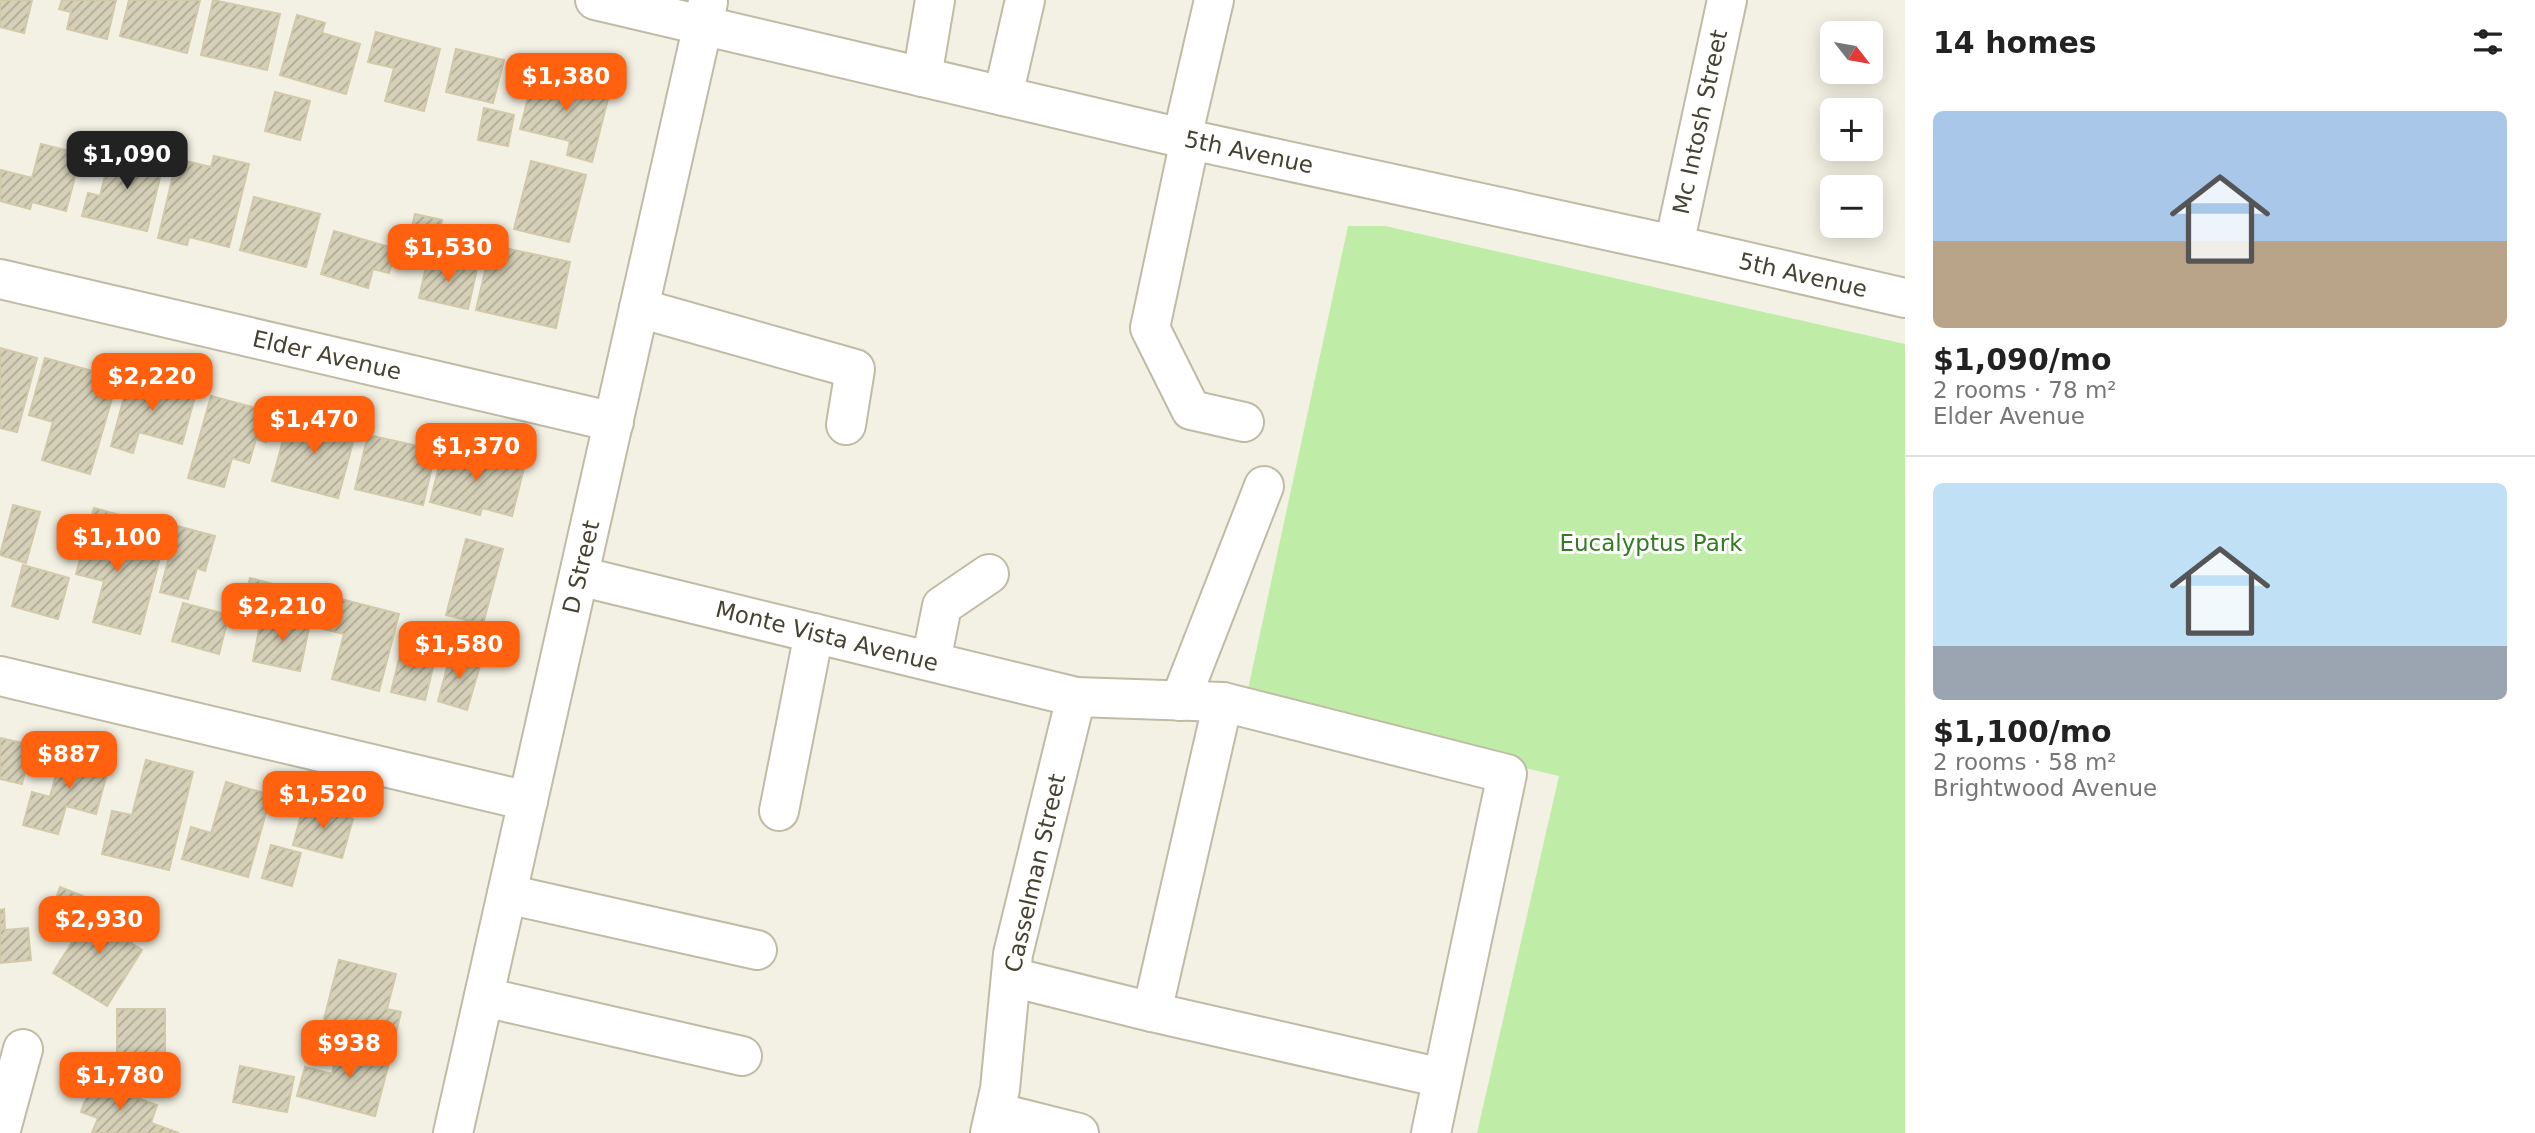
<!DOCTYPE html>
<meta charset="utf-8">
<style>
:root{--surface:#fff;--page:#f6f6f6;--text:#222;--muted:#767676;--line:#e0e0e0;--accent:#ff610e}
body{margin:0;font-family:"DejaVu Sans",sans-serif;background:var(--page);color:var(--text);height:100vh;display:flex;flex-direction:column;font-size:26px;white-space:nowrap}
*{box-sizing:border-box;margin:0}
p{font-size:23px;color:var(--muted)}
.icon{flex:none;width:38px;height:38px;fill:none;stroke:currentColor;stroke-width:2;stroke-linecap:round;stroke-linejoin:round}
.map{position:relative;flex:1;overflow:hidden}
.sheet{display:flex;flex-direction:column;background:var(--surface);width:630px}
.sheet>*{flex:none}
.needle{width:46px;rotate:121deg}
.controls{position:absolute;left:1820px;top:21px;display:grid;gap:14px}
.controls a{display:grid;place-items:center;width:63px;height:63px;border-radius:10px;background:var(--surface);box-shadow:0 4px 18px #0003;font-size:35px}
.price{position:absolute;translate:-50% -60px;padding:0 16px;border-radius:14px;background:var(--accent);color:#fff;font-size:23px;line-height:46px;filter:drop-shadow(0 2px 4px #0008)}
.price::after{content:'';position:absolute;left:50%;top:42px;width:21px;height:16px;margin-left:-10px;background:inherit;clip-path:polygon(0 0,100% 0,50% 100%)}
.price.active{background:#222;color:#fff}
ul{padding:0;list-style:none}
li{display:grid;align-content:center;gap:14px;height:371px;padding:0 28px}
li+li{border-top:2px solid var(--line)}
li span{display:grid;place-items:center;height:217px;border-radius:10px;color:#555}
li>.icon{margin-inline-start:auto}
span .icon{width:126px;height:126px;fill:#fffc;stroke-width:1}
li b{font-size:30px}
h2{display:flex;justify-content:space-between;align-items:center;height:84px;padding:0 28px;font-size:30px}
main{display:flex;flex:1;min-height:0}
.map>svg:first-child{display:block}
</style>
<main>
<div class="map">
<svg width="1905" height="1133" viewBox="0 0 1905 1133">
<defs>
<pattern id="building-hatch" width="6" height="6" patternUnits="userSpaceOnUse" patternTransform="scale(1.75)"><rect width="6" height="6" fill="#d5d0b7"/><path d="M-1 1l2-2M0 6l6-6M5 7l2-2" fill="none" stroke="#afaa95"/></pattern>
</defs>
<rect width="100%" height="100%" fill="#f3f1e3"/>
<path fill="#bfeca7" d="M1348,226H1385L1905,344V1133H1477L1559,776L1245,703Z"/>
<g fill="url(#building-hatch)" stroke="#d1c9aa" stroke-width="2">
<path d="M0,0H32L24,33L0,27Z"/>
<path d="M62,0H116L107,39L67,29L71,12L59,9Z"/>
<path d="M129,0H200L187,53L120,36Z"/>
<path d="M213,0L280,14L267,70L201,55Z"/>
<path d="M297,15L325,23L322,33L360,44L346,94L280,75Z"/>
<path d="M376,32L440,49L424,111L385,101L394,68L368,62Z"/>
<path d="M456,49L504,60L493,103L446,92Z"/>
<path d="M535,71L610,91L592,162L567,155L570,141L520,129Z"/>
<path d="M275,92L310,101L300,140L265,131Z"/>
<path d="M484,108L514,115L508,146L478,140Z"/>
<path d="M41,144L81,154L66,211L32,202L30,209L0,201L1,170L32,178Z"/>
<path d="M112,148L164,161L147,231L82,216L88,193L100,196Z"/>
<path d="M214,156L249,164L229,247L189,237L187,245L158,238L177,159L211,167Z"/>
<path d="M531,161L586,175L569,242L514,229Z"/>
<path d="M254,197L320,214L306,267L240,250Z"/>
<path d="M415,214L442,220L435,250L408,244Z"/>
<path d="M334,231L396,249L389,273L373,269L368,288L321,274Z"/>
<path d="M491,245L570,262L556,328L476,310Z"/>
<path d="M428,258L477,269L468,309L419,298Z"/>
<path d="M0,348L37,358L17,432L0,428Z"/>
<path d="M45,358L118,378L90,474L42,460L53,422L29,415Z"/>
<path d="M130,375L196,393L182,444L139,432L133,453L111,446Z"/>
<path d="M211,396L274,413L266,442L256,439L249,463L232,458L224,487L188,478Z"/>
<path d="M290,414L356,431L338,498L272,481Z"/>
<path d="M368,435L436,450L423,505L355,489Z"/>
<path d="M444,447L524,468L512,516L482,508L480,515L430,502Z"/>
<path d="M13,505L40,512L26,563L0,555Z"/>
<path d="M94,508L123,516L115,546L160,557L140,634L93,622L104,581L76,574Z"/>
<path d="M177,526L215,536L205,571L197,568L188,599L160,592Z"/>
<path d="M466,539L503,549L483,624L446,615Z"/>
<path d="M23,565L69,578L58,619L12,606Z"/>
<path d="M250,578L276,585L267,616L242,609Z"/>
<path d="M329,596L399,614L379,691L332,679L344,634L320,628Z"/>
<path d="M183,603L229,615L219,654L172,641Z"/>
<path d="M274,615L310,623L300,671L253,661L261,619L273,621Z"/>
<path d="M406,630L440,639L425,700L391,692Z"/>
<path d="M451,653L481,662L467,710L438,701Z"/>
<path d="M0,738L31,745L22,784L0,779Z"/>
<path d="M63,749L110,762L96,814L66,806L58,834L23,825L32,792L50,797Z"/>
<path d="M146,760L193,772L169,870L102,854L112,811L132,815Z"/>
<path d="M226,782L271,795L248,877L182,859L191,827L211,833Z"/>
<path d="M304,804L353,819L342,858L293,845Z"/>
<path d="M271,845L301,853L292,886L262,878Z"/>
<path d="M60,887L83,896L71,929L48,921Z"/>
<path d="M96,903L131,924L122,937L142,950L107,1006L53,973Z"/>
<path d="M4,909L5,930L28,928L31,960L0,963V910Z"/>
<path d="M339,960L396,974L387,1009L401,1012L393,1045L322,1027Z"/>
<rect x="117" y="1009" width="48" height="57"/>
<path d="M340,1042L391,1055L375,1116L297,1096L305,1067L332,1074Z"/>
<path d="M240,1066L294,1077L287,1112L233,1102Z"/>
<path d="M92,1082L157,1105L151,1123L179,1133H92L98,1118L81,1112Z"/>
</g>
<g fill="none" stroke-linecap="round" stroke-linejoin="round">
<defs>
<g id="minor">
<path d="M595,0L1182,138L1674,245L1905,298"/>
<path d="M922,77L935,0"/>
<path d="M1003,96L1025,0"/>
<path d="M1182,138L1214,0"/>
<path d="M1190,140L1150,328L1191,410L1244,422"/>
<path d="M1674,245L1727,0"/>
<path d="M0,279L614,422"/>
<path d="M639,308L855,369L846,425"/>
<path d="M579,576L1076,697L1223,702L1507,774L1431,1133"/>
<path d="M931,661L942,606L989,574"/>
<path d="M0,676L528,801"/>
<path d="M1180,701L1264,486"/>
<path d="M779,811L814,633"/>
<path d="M507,894L757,950"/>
<path d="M1011,977L1152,1012L1223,702"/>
<path d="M484,997L742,1056"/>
<path d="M1152,1012L1442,1078"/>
<path d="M995,1112L1079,1133"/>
<path d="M0,1133L23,1049"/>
<path d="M453,1133L708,2"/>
<path d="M990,1133L1000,1089L1013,954L1076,697"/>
</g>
</defs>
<use href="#minor" stroke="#bfbba5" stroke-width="42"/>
<use href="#minor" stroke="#fff" stroke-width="38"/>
</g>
<g text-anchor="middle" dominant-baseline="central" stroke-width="6" stroke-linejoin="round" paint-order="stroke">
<g font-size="23" fill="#454232" stroke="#fff">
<text transform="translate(1700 122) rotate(-78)">Mc Intosh Street</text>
<text transform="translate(1249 152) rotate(12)">5th Avenue</text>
<text transform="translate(1803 275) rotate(13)">5th Avenue</text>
<text transform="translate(327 355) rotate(13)">Elder Avenue</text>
<text transform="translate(581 567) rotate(-77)">D Street</text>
<text transform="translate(827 636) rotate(14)">Monte Vista Avenue</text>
<text transform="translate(1035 873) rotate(-77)">Casselman Street</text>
</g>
<g font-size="23" fill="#327c21" stroke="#fff">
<text x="1651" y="543">Eucalyptus Park</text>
</g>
</g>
</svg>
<div class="controls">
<a><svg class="needle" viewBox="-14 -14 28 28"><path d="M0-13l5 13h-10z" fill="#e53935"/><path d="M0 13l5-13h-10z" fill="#767676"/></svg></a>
<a>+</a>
<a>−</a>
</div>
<b class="price" style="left:566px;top:113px">$1,380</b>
<b class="price active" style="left:127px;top:191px">$1,090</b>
<b class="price" style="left:448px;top:284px">$1,530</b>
<b class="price" style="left:152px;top:413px">$2,220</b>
<b class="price" style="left:314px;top:456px">$1,470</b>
<b class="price" style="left:476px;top:483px">$1,370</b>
<b class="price" style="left:117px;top:574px">$1,100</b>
<b class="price" style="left:282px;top:643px">$2,210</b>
<b class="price" style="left:459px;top:681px">$1,580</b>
<b class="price" style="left:69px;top:791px">$887</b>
<b class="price" style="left:323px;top:831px">$1,520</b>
<b class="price" style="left:99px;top:956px">$2,930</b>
<b class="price" style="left:349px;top:1080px">$938</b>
<b class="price" style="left:120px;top:1112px">$1,780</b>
</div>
<section class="sheet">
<h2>14 homes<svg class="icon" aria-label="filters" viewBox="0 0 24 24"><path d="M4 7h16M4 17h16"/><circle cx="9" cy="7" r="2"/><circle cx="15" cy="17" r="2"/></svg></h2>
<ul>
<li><span style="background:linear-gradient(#a9c7e8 60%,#b9a48a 0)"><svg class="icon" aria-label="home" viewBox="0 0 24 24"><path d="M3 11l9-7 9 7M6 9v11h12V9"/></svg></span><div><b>$1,090/mo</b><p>2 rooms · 78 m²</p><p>Elder Avenue</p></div></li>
<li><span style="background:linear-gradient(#bfe0f5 75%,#9aa5b1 0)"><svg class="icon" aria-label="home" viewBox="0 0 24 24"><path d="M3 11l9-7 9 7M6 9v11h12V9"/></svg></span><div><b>$1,100/mo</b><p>2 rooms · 58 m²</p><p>Brightwood Avenue</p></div></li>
</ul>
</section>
</main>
